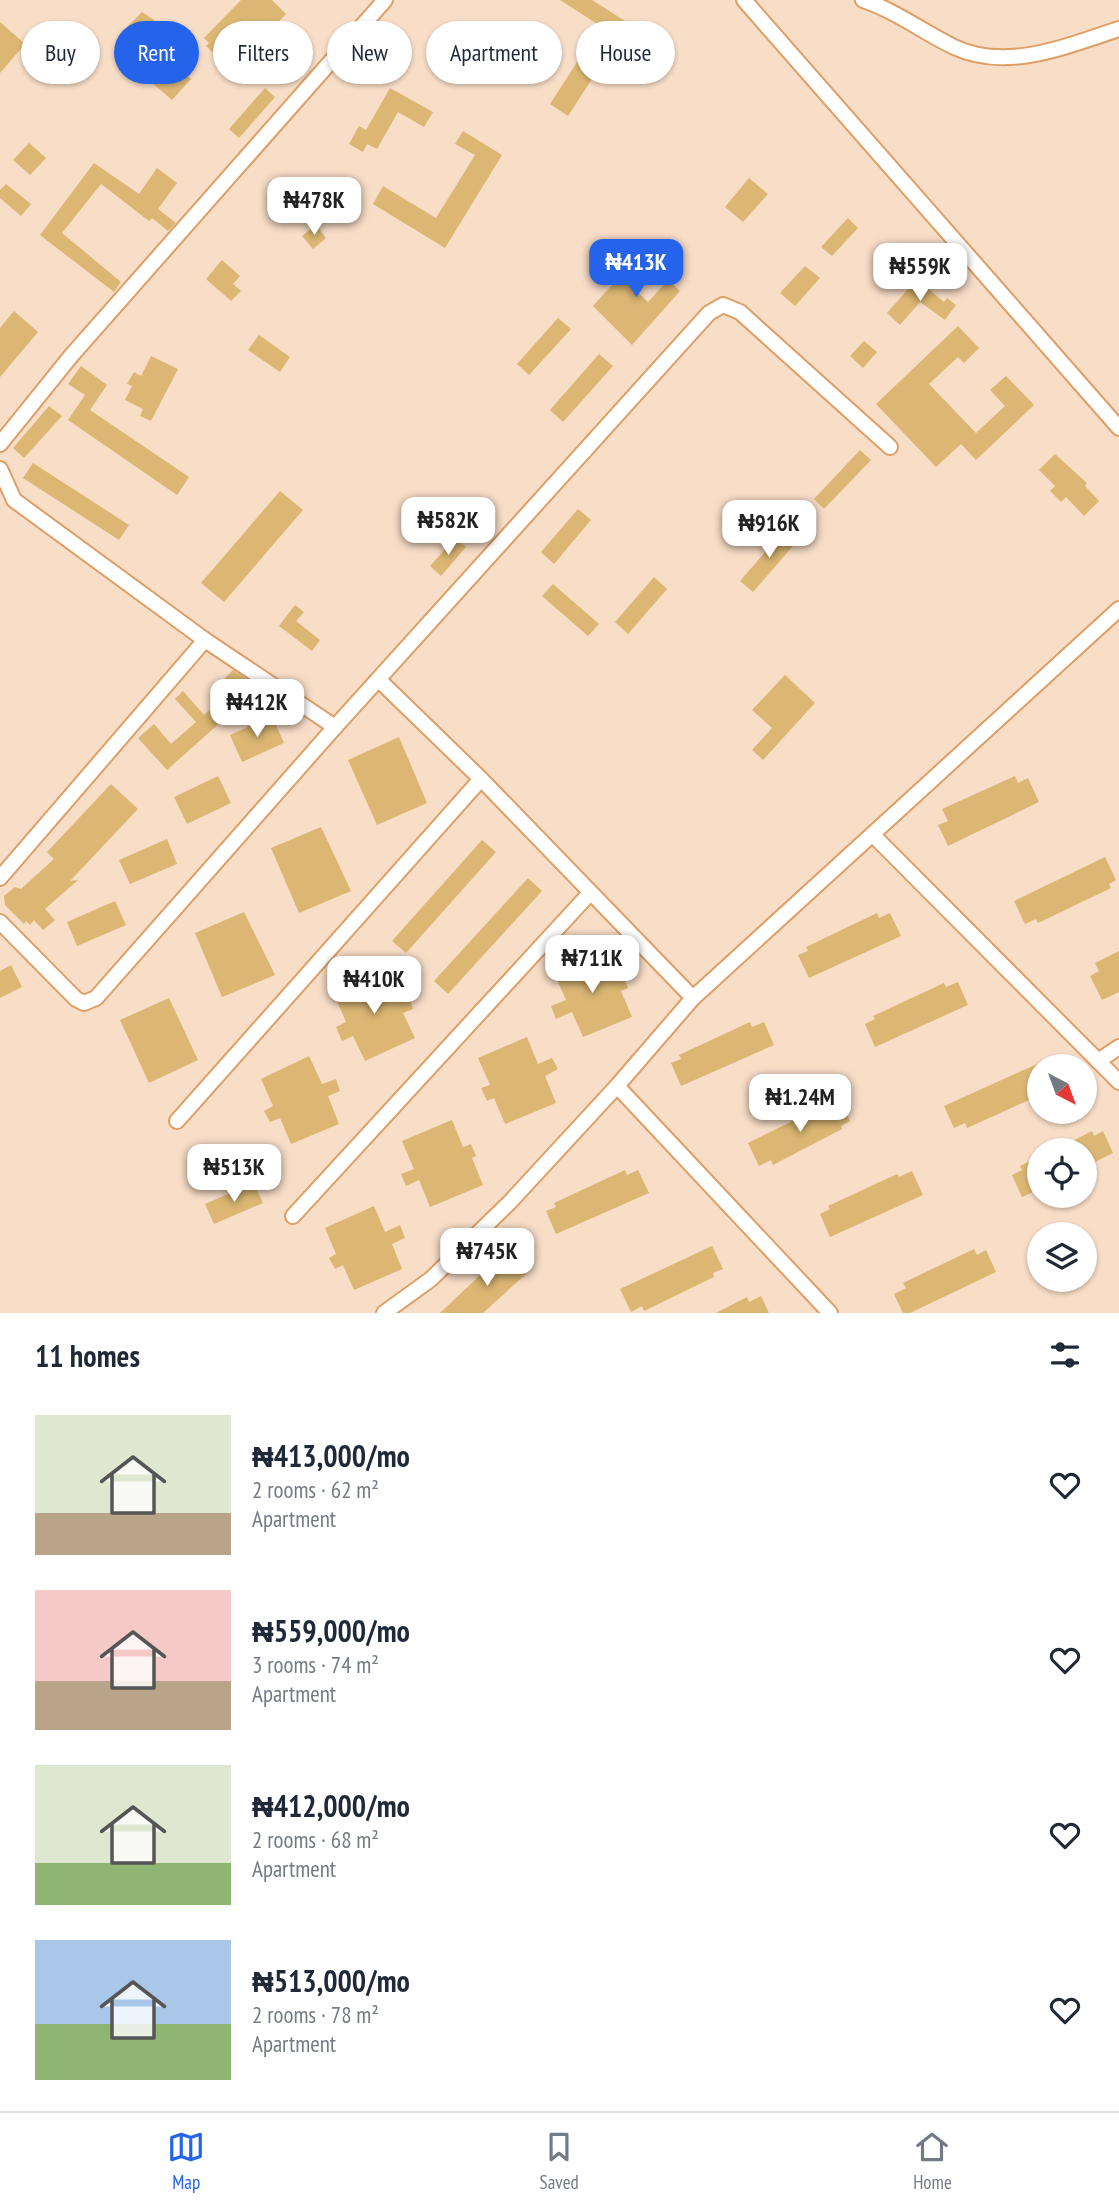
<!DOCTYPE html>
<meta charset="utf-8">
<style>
:root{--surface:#fff;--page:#f6f6f7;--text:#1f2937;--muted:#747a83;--line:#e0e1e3;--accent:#2563eb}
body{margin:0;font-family:"PT Sans Narrow",sans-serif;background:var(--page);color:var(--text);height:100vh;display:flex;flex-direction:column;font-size:26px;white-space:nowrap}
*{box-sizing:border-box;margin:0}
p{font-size:23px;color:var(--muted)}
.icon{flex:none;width:38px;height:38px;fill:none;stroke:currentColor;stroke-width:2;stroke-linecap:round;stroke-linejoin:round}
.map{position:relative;height:1313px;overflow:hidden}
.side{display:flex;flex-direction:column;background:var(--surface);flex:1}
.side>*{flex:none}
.banner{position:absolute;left:21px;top:21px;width:700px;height:63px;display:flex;gap:14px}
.needle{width:46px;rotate:139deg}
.tools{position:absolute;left:1027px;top:1054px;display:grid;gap:14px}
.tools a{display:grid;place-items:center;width:70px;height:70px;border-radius:50%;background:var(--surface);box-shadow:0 2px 5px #0004;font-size:35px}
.price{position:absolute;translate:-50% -60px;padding:0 16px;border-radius:14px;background:#fff;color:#222;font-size:23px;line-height:46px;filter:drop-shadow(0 2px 4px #0008)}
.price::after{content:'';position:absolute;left:50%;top:42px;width:21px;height:16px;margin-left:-10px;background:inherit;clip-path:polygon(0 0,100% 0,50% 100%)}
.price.on{background:var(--accent);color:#fff}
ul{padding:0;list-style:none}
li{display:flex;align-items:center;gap:21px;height:175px;padding:0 35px}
li span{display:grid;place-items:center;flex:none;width:196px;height:140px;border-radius:0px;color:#555}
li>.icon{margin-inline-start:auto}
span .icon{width:84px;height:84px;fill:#fffc;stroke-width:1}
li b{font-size:30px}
h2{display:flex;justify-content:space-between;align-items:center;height:84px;padding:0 35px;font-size:30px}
.pill{padding:0 24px;border-radius:32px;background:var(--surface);box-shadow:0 2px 5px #0004;font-size:24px;line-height:63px}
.pill.on{background:var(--accent);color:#fff}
.menu{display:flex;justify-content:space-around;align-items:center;height:98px;border-top:2px solid var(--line);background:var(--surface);font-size:19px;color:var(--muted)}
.menu a{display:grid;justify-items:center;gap:4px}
.menu .on{color:var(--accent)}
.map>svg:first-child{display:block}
</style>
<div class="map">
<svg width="1119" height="1313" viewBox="0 0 1119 1313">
<rect width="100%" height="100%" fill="#f8ddc7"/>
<g fill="#dcb774">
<path d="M241,0H272L286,14L234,67L230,63L227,66L206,46L209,43L204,38Z"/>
<path d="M560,0H592L625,21L616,36Z"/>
<path d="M142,12L157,22L133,51L120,42L127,27Z"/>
<path d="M0,22L25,44L0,73Z"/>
<path d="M585,50L603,62L568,116L550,104Z"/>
<path d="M171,60L191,79L172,100L151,82Z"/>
<path d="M265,88L275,97L239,138L229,129Z"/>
<path d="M390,88L433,112L424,127L398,112L377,149L367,144L363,152L349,144L359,126L366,130Z"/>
<path d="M463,131L502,155L445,248L373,204L383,186L436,218L475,155L455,144Z"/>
<path d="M29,143L46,158L30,175L13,160Z"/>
<path d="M94,163L139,194L157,168L177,183L158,209L176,223L168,231L152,218L149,221L101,184L62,233L121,282L114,292L40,235Z"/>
<path d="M749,178L768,194L743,222L725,207Z"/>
<path d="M6,184L31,204L21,216L0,198V190Z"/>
<path d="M848,218L858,228L832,256L821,247Z"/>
<path d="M316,225L326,238L313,249L302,236Z"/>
<path d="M649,248L671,266L662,277L650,268L632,287L648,302L668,280L680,291L632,345L593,306L621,275L624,278Z"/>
<path d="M222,260L240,276L233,284L241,291L231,301L206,279Z"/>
<path d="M805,266L820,278L795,306L780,293Z"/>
<path d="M917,279L944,302L947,298L956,305L945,320L920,302L900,325L887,313Z"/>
<path d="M14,311L38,332L0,377V328Z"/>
<path d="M558,318L571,329L529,375L517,364Z"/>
<path d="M958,326L979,348L964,363L958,357L929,384L976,433L1005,406L990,390L1006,376L1034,405L976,460L961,444L936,467L876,404Z"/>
<path d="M259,335L290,357L280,372L248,350Z"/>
<path d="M864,341L877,352L863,368L850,356Z"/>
<path d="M599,354L613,366L563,422L550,410Z"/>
<path d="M151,356L178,369L151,421L140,416L143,409L125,400L132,386L127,384L134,372L141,376Z"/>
<path d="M81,366L107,385L90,410L189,477L177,495L68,420L85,395L68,384Z"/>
<path d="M49,406L62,416L24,458L13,448Z"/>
<path d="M860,450L871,460L824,509L814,499Z"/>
<path d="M1055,454L1087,483L1085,486L1099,501L1084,516L1066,497L1061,502L1050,491L1055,486L1039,470Z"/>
<path d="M33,463L129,525L119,540L23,478Z"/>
<path d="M280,491L303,510L224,602L201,583Z"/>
<path d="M578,509L591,520L554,564L541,552Z"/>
<path d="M786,528L799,539L753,592L740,581Z"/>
<path d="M455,538L466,547L441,576L430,566Z"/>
<path d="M654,577L667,589L628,634L615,622Z"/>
<path d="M553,584L599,624L588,636L542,596Z"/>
<path d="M295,605L304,612L296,621L320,640L312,651L279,626Z"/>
<path d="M233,670L260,688L225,723L223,720L167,770L138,738L154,724L171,744L196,722L175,699L183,691L204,715L222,699L213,690Z"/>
<path d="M785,675L815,703L763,760L752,750L772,728L752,710Z"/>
<path d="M272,716L284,743L242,762L230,735Z"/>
<path d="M399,737L427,803L377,825L348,760Z"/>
<path d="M218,776L231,803L187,824L174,797Z"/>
<path d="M1015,776L1018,783L1028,778L1039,802L948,846L938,825L948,821L942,809Z"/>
<path d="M111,784L138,809L70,881L78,880L45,909L55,920L43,930L34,920L30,925L26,921L24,924L5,905L4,896L15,887L21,889L54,859L47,852Z"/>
<path d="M321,827L351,891L299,913L271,848Z"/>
<path d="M167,839L177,864L130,884L119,860Z"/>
<path d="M482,840L496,852L406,953L392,941Z"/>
<path d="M1105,857L1116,880L1109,884L1111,888L1038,923L1036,919L1025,924L1014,901Z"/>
<path d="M528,878L542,891L448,994L434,981Z"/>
<path d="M115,901L126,925L77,946L67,922Z"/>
<path d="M244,912L275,975L222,997L195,933Z"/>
<path d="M877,913L879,918L890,913L901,936L809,978L798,955L808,951L806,947Z"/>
<path d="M1119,951V992L1102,1000L1090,976L1099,971L1095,963Z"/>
<path d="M602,952L614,979L623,975L628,988L621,991L632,1017L583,1037L572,1012L556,1019L551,1006L566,1000L554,973Z"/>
<path d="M11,965L22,987L0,998V971Z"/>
<path d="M385,972L397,999L408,994L413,1009L403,1013L415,1038L365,1061L353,1036L342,1041L336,1027L346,1022L334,994Z"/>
<path d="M958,982L968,1005L875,1047L865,1024L875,1019L873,1016L944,983L946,987Z"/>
<path d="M169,998L198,1060L149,1083L120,1020Z"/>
<path d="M750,1022L752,1027L764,1022L774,1045L681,1086L671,1063L681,1059L679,1055Z"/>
<path d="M527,1037L538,1064L552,1058L558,1069L545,1076L556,1103L505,1124L494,1098L487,1101L481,1088L490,1085L478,1058Z"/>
<path d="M309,1056L322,1084L336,1079L340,1091L328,1096L339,1124L291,1144L280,1118L270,1122L264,1111L273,1106L261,1079Z"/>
<path d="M1037,1064L1040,1095L967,1128L965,1123L954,1128L944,1106Z"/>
<path d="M839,1098L850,1121L841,1126L842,1129L773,1165L771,1160L759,1166L748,1143Z"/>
<path d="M452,1120L463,1147L471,1144L476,1156L472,1158L483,1185L430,1207L419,1180L406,1186L401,1174L414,1169L402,1141Z"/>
<path d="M1092,1131L1094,1136L1103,1131L1113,1153L1085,1167V1150H1055Z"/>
<path d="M235,1144L245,1165L196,1186L187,1165Z"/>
<path d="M1040,1156V1189L1022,1197L1012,1175L1022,1170L1020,1166Z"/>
<path d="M254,1163L260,1176L247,1181L242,1168Z"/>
<path d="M625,1170L627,1175L638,1170L649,1193L556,1234L546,1211L556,1207L554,1203Z"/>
<path d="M912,1171L923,1195L830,1237L820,1214L830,1209L828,1206L897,1174L899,1177Z"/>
<path d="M254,1183L263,1203L214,1224L205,1204Z"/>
<path d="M374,1206L385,1232L400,1225L405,1238L392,1244L402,1269L354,1290L343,1265L335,1269L329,1258L336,1254L325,1228Z"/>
<path d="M712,1246L723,1269L713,1273L714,1277L644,1311L642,1306L631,1312L620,1289Z"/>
<path d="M974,1249L977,1255L986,1250L996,1272L910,1313H903L894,1294L906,1288L903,1283Z"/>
<path d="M509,1256L526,1274L483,1313H440L496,1260L499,1264Z"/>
<path d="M761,1296L769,1313H716L747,1297L749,1302Z"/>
</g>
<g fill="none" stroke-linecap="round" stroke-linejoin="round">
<defs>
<g id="minor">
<path d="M744,0L1119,428"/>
<path d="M863,0C896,11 923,32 954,47C1007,72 1066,46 1119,29"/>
<path d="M0,444L71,356L385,0"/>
<path d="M0,469L14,500L205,640L0,878"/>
<path d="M205,640L335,727"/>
<path d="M379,680L481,779L693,998"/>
<path d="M874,836L1119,1082"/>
<path d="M0,922L76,999L84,1003L96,998L335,727L709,313L723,305L740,312L890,447"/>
<path d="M1098,1061L1119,1047"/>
<path d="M617,1086L830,1313"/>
<path d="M177,1121L481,779"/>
<path d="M293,1216L590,893"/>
<path d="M384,1313L431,1279L510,1202L617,1086L693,998L1119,609"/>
</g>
</defs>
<use href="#minor" stroke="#de9e66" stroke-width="18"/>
<use href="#minor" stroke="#fff" stroke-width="14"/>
</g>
</svg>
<div class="tools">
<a><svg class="needle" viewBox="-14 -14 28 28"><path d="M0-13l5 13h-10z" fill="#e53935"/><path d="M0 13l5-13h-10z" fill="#747a83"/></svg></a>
<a><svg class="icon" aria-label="locate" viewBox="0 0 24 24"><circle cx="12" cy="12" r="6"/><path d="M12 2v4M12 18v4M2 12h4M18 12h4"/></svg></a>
<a><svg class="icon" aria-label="layers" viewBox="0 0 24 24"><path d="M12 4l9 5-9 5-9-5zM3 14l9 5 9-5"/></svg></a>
</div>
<b class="price" style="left:314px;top:237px">₦478K</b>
<b class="price on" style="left:636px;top:299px">₦413K</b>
<b class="price" style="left:920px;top:303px">₦559K</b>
<b class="price" style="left:448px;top:557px">₦582K</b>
<b class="price" style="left:769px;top:560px">₦916K</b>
<b class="price" style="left:257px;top:739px">₦412K</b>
<b class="price" style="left:592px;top:995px">₦711K</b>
<b class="price" style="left:374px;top:1016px">₦410K</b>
<b class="price" style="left:800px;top:1134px">₦1.24M</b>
<b class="price" style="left:234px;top:1204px">₦513K</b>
<b class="price" style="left:487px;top:1288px">₦745K</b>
<div class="banner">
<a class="pill">Buy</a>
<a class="pill on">Rent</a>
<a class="pill">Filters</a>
<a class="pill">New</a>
<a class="pill">Apartment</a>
<a class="pill">House</a>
</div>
</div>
<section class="side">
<h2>11 homes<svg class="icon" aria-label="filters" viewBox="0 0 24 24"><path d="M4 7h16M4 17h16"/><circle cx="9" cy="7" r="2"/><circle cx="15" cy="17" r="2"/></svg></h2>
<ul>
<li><span style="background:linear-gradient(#dfe7d0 70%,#b9a48a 0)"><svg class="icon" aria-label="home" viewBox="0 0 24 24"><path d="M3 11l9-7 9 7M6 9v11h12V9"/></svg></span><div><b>₦413,000/mo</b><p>2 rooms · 62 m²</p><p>Apartment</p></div><svg class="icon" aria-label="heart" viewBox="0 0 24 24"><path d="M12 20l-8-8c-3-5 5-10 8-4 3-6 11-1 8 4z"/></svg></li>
<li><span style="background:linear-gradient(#f6c9c9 65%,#b9a48a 0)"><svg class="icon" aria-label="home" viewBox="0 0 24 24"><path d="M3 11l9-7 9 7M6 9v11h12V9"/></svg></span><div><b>₦559,000/mo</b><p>3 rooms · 74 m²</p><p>Apartment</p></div><svg class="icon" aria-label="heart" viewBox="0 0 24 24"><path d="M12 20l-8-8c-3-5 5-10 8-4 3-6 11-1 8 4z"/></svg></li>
<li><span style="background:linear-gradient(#dfe7d0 70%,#8fb573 0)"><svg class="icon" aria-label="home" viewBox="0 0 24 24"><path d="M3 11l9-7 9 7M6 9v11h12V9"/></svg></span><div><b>₦412,000/mo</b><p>2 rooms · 68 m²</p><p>Apartment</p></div><svg class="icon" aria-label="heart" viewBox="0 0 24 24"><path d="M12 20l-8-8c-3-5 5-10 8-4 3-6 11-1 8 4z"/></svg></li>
<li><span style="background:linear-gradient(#a9c7e8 60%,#8fb573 0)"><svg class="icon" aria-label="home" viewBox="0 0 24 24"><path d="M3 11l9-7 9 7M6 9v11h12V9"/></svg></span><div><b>₦513,000/mo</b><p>2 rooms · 78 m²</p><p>Apartment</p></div><svg class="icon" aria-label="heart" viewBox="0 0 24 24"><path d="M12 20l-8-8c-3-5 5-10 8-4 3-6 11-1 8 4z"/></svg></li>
</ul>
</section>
<nav class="menu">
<a class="on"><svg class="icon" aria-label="map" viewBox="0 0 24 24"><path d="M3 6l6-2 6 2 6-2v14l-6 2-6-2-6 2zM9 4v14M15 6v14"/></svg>Map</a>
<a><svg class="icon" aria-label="saved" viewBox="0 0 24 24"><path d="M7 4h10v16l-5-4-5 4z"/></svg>Saved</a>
<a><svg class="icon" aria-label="home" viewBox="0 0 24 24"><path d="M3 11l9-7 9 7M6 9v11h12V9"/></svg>Home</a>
</nav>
